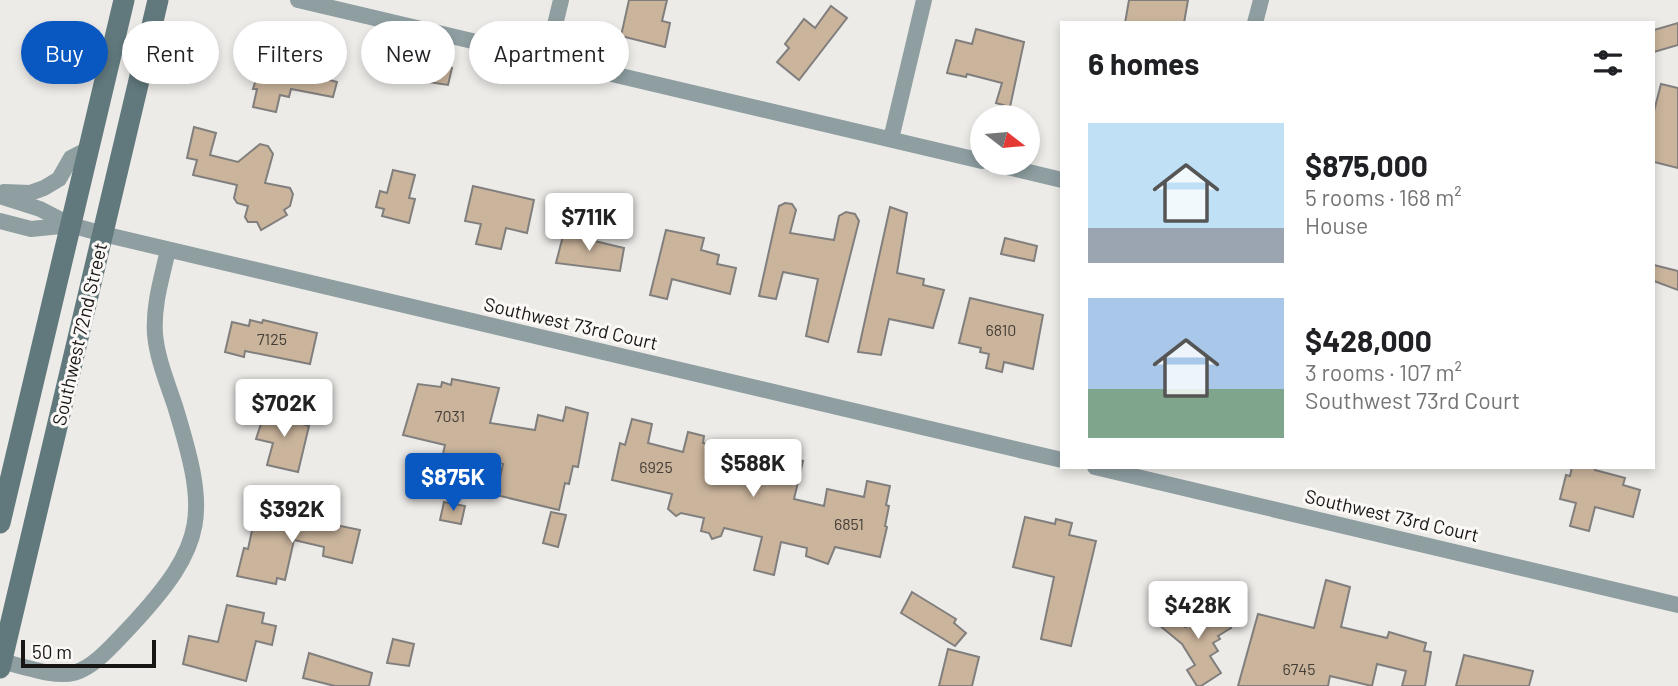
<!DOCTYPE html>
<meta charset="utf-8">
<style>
:root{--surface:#fff;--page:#f6f6f6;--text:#202124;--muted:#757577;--accent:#0957c1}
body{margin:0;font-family:Barlow,sans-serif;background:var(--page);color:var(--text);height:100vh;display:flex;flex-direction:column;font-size:26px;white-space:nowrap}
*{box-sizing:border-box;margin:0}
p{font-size:23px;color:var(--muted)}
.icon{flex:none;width:38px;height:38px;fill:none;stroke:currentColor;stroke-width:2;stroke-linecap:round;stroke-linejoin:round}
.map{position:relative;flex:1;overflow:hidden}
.sheet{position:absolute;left:1060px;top:21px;width:595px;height:448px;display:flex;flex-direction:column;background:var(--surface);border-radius:0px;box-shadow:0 4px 10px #0003}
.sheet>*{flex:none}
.top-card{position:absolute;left:21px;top:21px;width:665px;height:63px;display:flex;gap:14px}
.needle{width:46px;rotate:106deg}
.buttons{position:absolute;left:970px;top:105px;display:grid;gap:14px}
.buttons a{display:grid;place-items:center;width:70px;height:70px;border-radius:50%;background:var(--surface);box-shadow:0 4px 10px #0003;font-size:35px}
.scale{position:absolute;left:21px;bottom:18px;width:135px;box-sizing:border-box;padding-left:7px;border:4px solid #171615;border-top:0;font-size:19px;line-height:24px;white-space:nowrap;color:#171615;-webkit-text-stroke:5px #fbf8f6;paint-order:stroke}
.price{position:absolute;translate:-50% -60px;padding:0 16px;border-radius:7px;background:#fff;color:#222;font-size:23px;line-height:46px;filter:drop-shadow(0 2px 4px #0008)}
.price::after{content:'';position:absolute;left:50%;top:42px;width:21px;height:16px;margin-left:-10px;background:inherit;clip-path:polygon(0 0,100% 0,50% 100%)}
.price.active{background:var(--accent);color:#fff}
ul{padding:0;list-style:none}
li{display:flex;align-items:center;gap:21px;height:175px;padding:0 28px}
li span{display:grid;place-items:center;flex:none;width:196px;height:140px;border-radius:0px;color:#555}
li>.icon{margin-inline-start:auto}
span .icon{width:84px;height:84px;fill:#fffc;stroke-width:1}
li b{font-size:30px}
h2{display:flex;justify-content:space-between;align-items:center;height:84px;padding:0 28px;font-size:30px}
.chip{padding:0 24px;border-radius:32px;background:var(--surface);box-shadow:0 4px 10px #0003;font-size:24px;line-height:63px}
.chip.active{background:var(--accent);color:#fff}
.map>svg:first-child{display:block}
</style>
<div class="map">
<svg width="1678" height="686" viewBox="0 0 1678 686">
<rect width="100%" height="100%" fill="#edebe8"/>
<g fill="#cab49c" stroke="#817f7d" stroke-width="2">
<path d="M629,0H667L662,21L670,23L665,47L621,36Z"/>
<path d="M1129,0H1188L1184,23H1125Z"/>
<path d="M831,6L847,18L799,80L777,62L789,48L785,44L804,19L815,28Z"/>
<path d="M1678,23V45L1654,52V30Z"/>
<path d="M976,29L1024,42L1010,107L996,103L1002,83L967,74L966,77L947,73L956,40L972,44Z"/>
<path d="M269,36L293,41L286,68L337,82L333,97L291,89L289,97L280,95L276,112L253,107L257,89H253Z"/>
<path d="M406,57L452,68L448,85L414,80V77L402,74Z"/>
<path d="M1661,84L1678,88V168L1654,162V111Z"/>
<path d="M194,127L216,133L210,155L238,162L260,144L268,146L273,154L265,183L290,188L293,194L290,206L284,210L287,215L261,230L257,222H248L245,217L248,206L237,203L234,198L237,185L193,175L197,160L187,158Z"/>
<path d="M393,170L415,175L409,198L415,199L409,223L382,216L384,209L376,207L380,191L387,193Z"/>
<path d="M473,186L534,200L527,233L506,228L501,249L476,244L481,224L465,221Z"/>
<path d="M785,203L792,204L796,210L790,233L834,240L839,216L846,212L855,214L859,221L828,342L806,336L818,279L783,272L776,299L759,296L779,206Z"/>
<path d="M890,207L907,213L897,273L924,279L923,285L944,290L933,328L889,319L881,355L858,352Z"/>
<path d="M565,228L583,233L582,238L624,248L620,271L556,263Z"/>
<path d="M666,230L704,238L701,250L719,255L717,264L736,268L730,294L672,279L667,299L650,295Z"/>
<path d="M1005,238L1037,246L1034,261L1001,254Z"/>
<path d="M1654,265L1678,271V290L1654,281Z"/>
<path d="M970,298L1043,315L1033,369L1004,362L1002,372L986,368L989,354L980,352L981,348L959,343Z"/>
<path d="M250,320L262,323L263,320L317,333L310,364L245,351L244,357L225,352L232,322L249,326Z"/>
<path d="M452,379L499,388L490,423L535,430L538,415L563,421L566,407L588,413L578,467L573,466L569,484L565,483L559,510L496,495L503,464L468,455L466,464L442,458L445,445L403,435L418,384L441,387L442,382L451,385Z"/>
<path d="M266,409L301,418L299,423L309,426L298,472L267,465L273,443L256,439Z"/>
<path d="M632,419L652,424L648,443L683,452L688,432L704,436L703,443L742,453L737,476L765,482L777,475L782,455L803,461L794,499L824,506L827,489L864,497L867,481L890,486L886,505L889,506L885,526L887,527L880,557L835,547L828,564L806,556L807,548L781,542L774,575L754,570L762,537L724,528L721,536L712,539L709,533L701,531L704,518L681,513L676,516L668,509L672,494L612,480L620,443L625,445Z"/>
<path d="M1572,467H1596L1595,470L1625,478L1623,485L1640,490L1633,517L1595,507L1589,531L1570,526L1576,503L1560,499L1566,475L1570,476Z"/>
<path d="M444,502L465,506L461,524L440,520Z"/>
<path d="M263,510L360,530L352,563L323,556L324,547L294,540L285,580L277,578L276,584L237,576L244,548L248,549L253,526L259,527Z"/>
<path d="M551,512L566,515L558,547L543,543Z"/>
<path d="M1025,517L1055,524L1056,519L1072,523L1069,535L1096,541L1071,646L1041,639L1054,577L1013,567Z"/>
<path d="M1326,580L1350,587L1341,627L1387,638L1389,632L1426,643L1424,651L1431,652L1425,686H1402L1406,671L1377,664L1372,686L1330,676L1328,686H1238L1258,614L1314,628Z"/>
<path d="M912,592L956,619L954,623L966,633L955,646L901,613Z"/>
<path d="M227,605L264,613L262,623L276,626L272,645L256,641L246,681L183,664L189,636L218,642Z"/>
<path d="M1167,608L1185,627L1219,608L1231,628L1218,636L1220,639L1213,643L1218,651L1210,656L1221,673L1201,686H1197L1187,670L1195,665L1182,644L1153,620Z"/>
<path d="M393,639L414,644L409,666L387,663Z"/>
<path d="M948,649L979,657L972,686H939Z"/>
<path d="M309,653L372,673L369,686H335L303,678Z"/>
<path d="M1464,655L1533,671L1529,686H1456Z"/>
</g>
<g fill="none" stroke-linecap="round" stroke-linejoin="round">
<g stroke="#8e9ea1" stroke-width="16">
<path d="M298,0L982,161"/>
<path d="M1255,23L1261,0"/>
<path d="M547,58L561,0"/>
<path d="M891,139L924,0"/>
<path d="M991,163L1062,180"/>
<path d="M4,192L30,193L44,188L59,179L71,158L89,149"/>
<path d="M0,196L40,209L71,225L103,234L1062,460"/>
<path d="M0,221L31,229L71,225"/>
<path d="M1095,467L1678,605"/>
<path d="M2,661C75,681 77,684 130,627C209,542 208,514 175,406C167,382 157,358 155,334C153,305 162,277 168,250"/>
</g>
<g stroke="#61797d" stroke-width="21">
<path d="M0,523L124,0"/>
<path d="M0,668L158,0"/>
</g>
</g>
<g text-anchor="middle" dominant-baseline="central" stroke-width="6" stroke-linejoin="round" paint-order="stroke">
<g font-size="16" fill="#443e37">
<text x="1001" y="329">6810</text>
<text x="272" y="338">7125</text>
<text x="450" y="415">7031</text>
<text x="656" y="466">6925</text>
<text x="849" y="523">6851</text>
<text x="1299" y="668">6745</text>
</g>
<g font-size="19" fill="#171615" stroke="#fbf8f6">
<text transform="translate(571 323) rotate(13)">Southwest 73rd Court</text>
<text transform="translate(79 334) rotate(-77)">Southwest 72nd Street</text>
<text transform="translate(1392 515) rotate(13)">Southwest 73rd Court</text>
</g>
</g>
</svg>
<div class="buttons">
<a><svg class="needle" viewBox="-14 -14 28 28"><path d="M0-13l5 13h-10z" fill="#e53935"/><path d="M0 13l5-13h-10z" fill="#757577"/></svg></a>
</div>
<div class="scale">50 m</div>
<b class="price" style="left:589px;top:253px">$711K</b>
<b class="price" style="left:284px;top:439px">$702K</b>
<b class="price" style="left:753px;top:499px">$588K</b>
<b class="price active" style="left:453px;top:513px">$875K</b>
<b class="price" style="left:292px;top:545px">$392K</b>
<b class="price" style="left:1198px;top:641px">$428K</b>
<div class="top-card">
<a class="chip active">Buy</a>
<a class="chip">Rent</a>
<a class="chip">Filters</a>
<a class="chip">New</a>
<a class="chip">Apartment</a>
</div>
<section class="sheet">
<h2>6 homes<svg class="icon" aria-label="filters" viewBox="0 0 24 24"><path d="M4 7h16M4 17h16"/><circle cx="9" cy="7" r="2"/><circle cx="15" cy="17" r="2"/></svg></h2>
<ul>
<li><span style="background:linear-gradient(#bfe0f5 75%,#9aa5b1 0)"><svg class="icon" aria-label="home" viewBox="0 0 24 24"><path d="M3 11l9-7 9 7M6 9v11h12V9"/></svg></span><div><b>$875,000</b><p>5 rooms · 168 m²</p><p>House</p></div></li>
<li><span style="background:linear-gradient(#a9c7e8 65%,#7fa58c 0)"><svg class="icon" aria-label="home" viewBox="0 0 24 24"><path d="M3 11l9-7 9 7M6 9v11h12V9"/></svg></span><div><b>$428,000</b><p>3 rooms · 107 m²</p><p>Southwest 73rd Court</p></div></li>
</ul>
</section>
</div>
